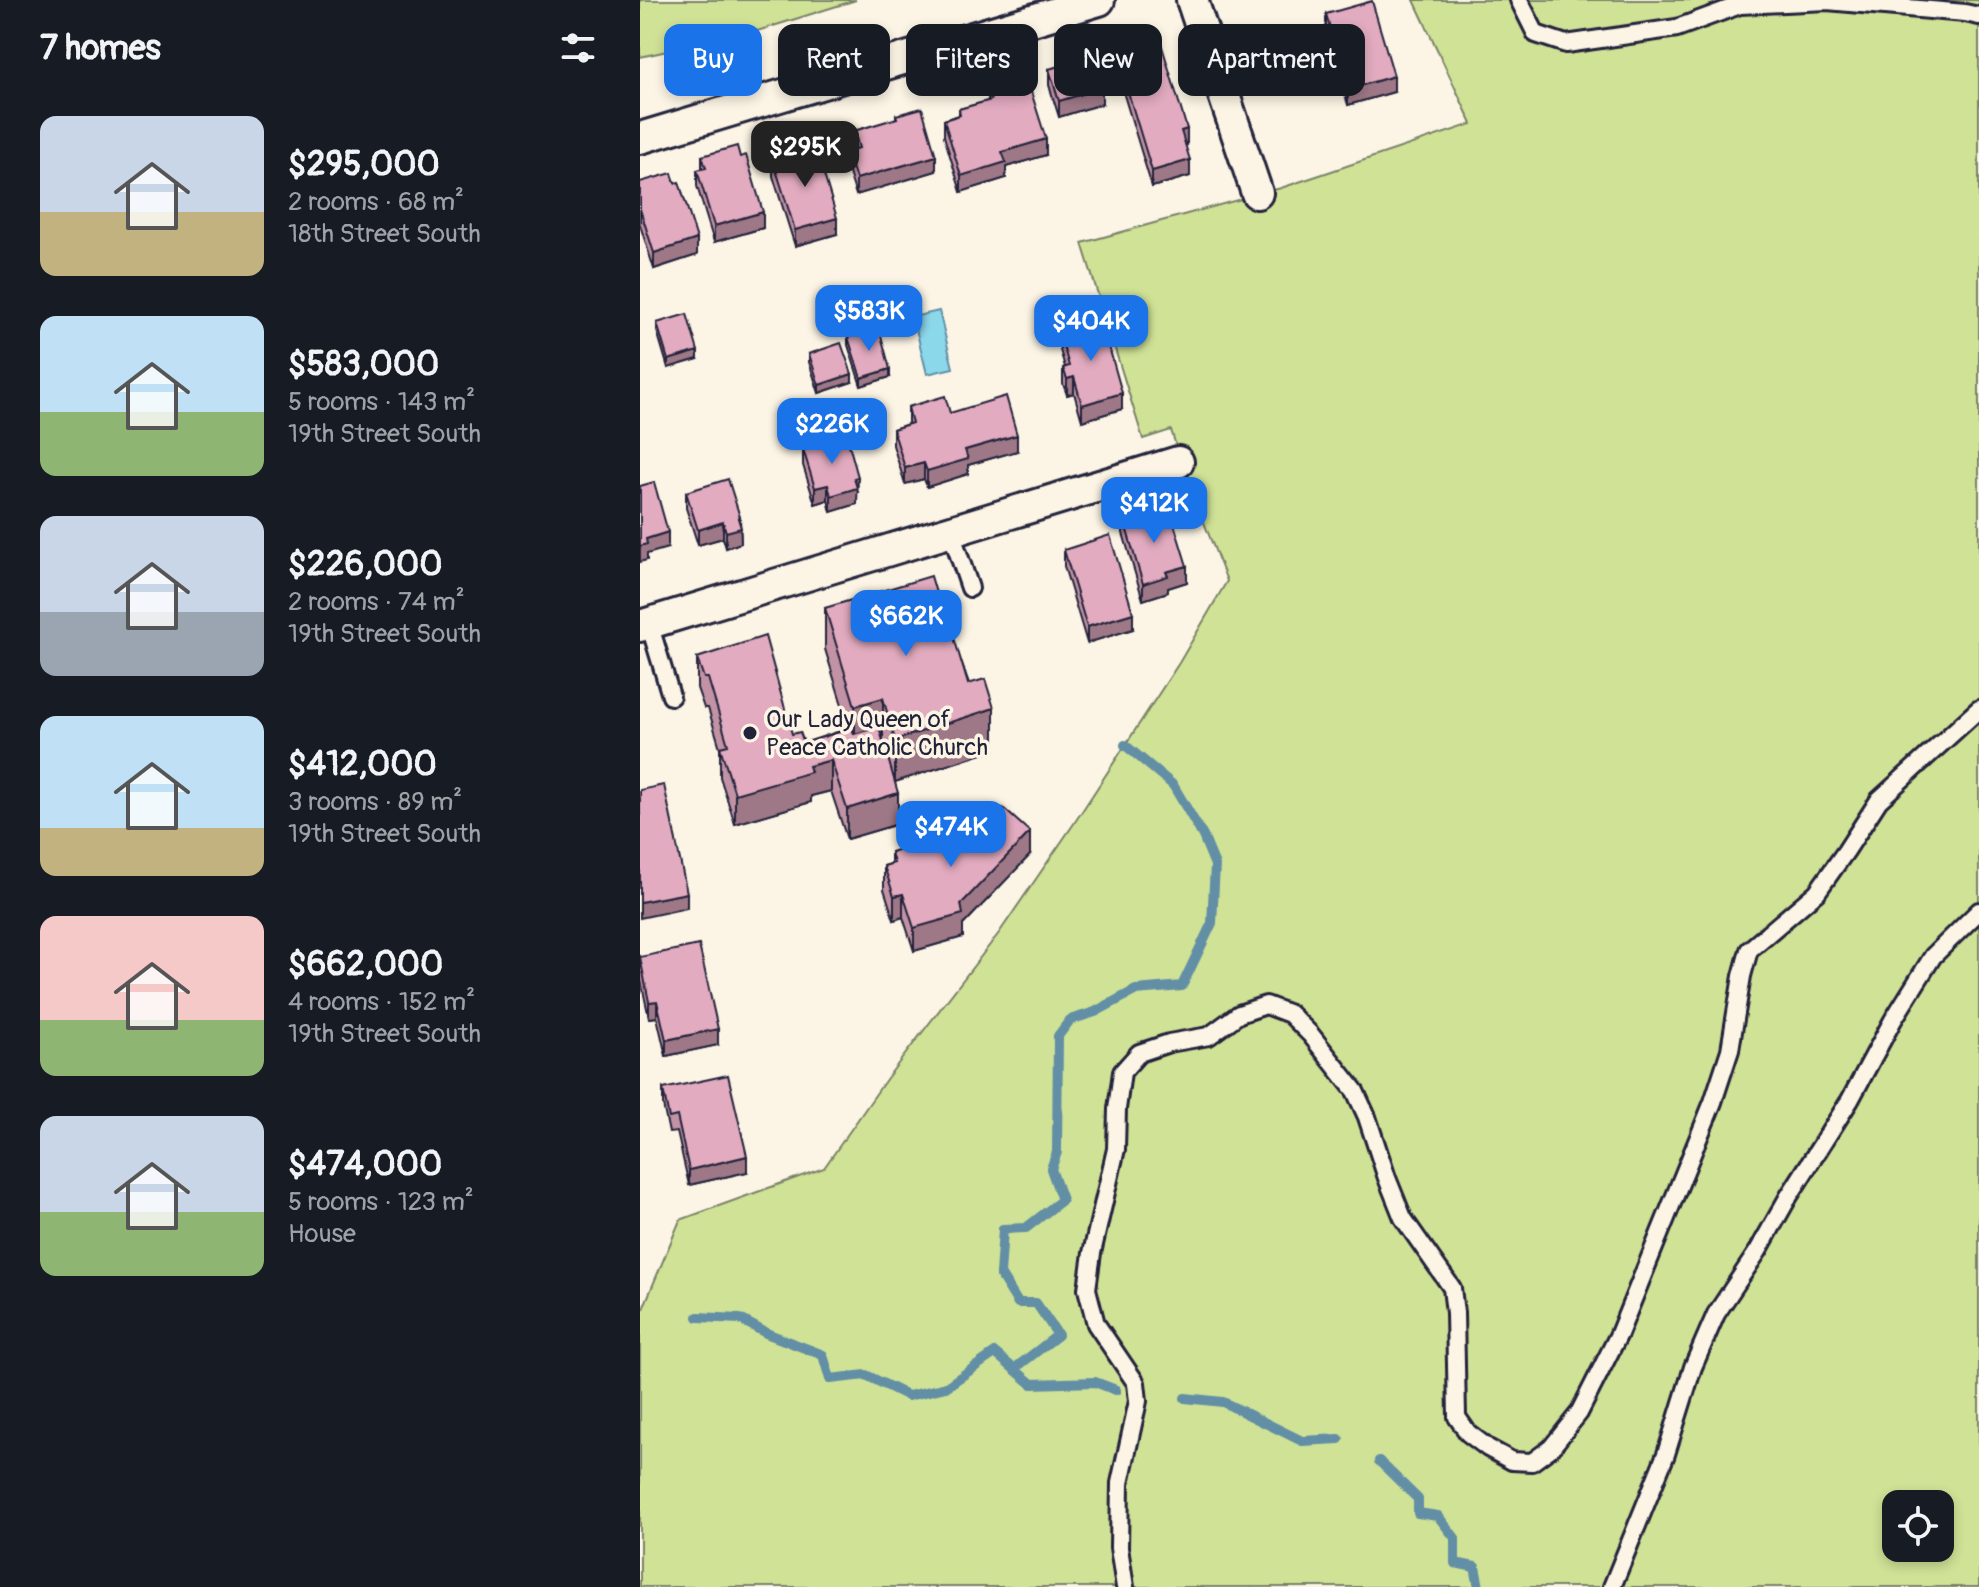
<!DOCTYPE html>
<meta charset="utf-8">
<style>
:root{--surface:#171b24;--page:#242831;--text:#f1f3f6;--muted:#9ea1a6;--accent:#1a73e8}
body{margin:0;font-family:Pangolin,sans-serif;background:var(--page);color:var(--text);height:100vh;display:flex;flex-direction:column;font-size:30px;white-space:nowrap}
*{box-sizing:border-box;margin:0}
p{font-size:26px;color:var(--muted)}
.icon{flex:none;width:44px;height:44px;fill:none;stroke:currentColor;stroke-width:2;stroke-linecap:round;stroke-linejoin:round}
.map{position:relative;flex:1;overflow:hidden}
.sheet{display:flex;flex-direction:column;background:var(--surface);width:640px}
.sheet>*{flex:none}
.hud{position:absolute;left:24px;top:24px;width:760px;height:72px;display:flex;gap:16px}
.controls{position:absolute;left:1242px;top:1490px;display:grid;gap:16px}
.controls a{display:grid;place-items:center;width:72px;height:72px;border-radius:16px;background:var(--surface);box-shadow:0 4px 12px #0003;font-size:40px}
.price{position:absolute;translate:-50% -68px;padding:0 18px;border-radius:16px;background:var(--accent);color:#fff;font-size:26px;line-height:52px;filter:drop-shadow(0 2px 4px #0008)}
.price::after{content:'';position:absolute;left:50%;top:48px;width:24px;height:18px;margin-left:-12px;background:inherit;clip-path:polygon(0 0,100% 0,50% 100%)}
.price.active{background:#222;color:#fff}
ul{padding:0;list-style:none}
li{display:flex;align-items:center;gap:24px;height:200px;padding:0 40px}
li span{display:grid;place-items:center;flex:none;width:224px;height:160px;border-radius:16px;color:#555}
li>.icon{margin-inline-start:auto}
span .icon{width:96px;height:96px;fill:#fffc;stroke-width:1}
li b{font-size:34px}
h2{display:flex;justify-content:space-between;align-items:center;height:96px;padding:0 40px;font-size:34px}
.pill{padding:0 28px;border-radius:16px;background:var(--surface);box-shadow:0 4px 12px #0003;font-size:28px;line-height:72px}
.pill.active{background:var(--accent);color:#fff}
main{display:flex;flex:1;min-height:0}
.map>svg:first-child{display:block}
</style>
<main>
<section class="sheet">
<h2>7 homes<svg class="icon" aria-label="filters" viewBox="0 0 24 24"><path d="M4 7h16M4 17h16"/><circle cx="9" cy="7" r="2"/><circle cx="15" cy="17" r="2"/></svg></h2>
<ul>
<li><span style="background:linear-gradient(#c9d6e8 60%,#c2b280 0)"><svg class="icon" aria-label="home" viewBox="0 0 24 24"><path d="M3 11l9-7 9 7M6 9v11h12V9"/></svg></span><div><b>$295,000</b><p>2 rooms · 68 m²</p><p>18th Street South</p></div></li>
<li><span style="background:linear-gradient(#bfe0f5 60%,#8fb573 0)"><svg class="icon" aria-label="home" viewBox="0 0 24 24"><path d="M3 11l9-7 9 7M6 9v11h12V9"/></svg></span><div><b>$583,000</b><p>5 rooms · 143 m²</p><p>19th Street South</p></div></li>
<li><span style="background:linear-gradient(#c9d6e8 60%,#9aa5b1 0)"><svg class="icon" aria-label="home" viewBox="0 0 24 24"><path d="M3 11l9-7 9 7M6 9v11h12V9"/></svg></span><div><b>$226,000</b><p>2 rooms · 74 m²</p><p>19th Street South</p></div></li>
<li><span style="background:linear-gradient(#bfe0f5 70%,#c2b280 0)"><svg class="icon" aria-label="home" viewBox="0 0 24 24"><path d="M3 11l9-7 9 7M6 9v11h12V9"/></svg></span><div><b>$412,000</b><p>3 rooms · 89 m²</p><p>19th Street South</p></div></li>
<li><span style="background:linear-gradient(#f6c9c9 65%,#8fb573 0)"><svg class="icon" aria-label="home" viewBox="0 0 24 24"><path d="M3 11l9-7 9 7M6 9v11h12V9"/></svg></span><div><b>$662,000</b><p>4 rooms · 152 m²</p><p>19th Street South</p></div></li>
<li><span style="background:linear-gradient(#c9d6e8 60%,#8fb573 0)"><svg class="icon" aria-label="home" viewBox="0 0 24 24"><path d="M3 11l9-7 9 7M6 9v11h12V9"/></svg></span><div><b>$474,000</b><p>5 rooms · 123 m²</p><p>House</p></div></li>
</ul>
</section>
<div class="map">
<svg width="1339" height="1587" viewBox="0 0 1339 1587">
<rect width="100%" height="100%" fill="#fcf5e5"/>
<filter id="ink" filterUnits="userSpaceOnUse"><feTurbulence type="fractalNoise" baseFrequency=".0125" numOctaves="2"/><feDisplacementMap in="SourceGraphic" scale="16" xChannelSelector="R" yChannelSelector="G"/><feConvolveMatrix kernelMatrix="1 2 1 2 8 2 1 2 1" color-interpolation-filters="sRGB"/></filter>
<g filter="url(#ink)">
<g fill="#d0e296" stroke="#798268" stroke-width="2" fill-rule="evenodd">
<path d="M0,0H216L114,32L0,57Z"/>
<path d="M774,0H1339V1587H0V1316L40,1220L184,1168L247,1078L359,933L433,825L539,663L587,581L545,474L531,430L503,439L442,243L641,188L832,124ZM1256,1504H1300V1548H1256Z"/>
</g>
<path fill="#8cd8eb" stroke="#628fa5" stroke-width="2" d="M299,311L313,368L287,374L273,317Z"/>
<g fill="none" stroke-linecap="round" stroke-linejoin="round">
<g stroke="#628fa5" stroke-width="10">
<path d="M58,1317L100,1319L126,1333L183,1355L190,1379L226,1375L268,1396L306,1387L355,1353L392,1384L455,1382L476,1390"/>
<path d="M374,1369L418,1335L396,1303H378L360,1274L363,1229L386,1228L422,1200L411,1169L417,1152L418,1036L430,1020L455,1012L496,990L542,986L572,923L575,865L563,836L533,785L485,745"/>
<path d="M545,1398L583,1402L662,1441L699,1439"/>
<path d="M739,1461L778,1499V1513L798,1516L815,1538V1563L835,1567L839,1587"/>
</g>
<defs>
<g id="service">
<path d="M879,0L896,34L926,44L1037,28L1100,5L1187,1L1325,13L1339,16"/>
<path d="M311,532L330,588"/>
<path d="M9,623L31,696"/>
<path d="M485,1587L479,1548L480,1483L498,1401L496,1383L456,1324L447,1289L452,1253L476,1149L477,1109L482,1072L499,1053L529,1043L569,1036L599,1014L626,1005L650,1014L671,1035L715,1091L727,1117L747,1178L763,1218L812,1288L815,1313L817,1417L828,1433L848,1448L872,1461L892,1462L911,1448L939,1413L979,1334L1073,1102L1090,1050L1102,976L1109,950L1177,892L1206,851L1239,800L1339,709"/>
<path d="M972,1587L1026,1454L1053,1367L1076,1314L1118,1251L1149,1196L1210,1100L1253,1020L1293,956L1339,911"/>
</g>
<g id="minor">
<path d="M552,0L617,193"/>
<path d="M0,138L459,0"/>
<path d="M0,626L538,462"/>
</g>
</defs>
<use href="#service" stroke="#22223b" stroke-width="22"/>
<use href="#minor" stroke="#22223b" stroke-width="36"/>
<use href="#service" stroke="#fcf5e5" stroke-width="16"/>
<use href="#minor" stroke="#fcf5e5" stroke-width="30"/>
</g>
<g fill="#c293a4" stroke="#22223b" stroke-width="2">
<path d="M686,14L754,92L708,105L686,30Z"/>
<path d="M474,46L547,145L545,146L550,176L512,187L474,62Z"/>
<path d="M409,69L462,104L419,117L409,85Z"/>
<path d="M348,90L406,155L366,167V178L321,192L304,136V120L319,115V109L348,101Z"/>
<path d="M256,115L296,171L216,195L207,167V151L215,149L214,131L256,119Z"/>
<path d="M62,156L100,157L123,228L74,242L57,186V170L62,169Z"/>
<path d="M133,160L197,234L155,246L133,176Z"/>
<path d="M0,182L57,255L14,269L0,225Z"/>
<path d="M17,323L58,359L28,368L17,331Z"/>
<path d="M420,334L482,409L442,421L434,393L427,395L423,384V368L425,367L420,350Z"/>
<path d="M208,337L250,377L221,386L208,345Z"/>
<path d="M169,354L212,382L179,393L169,362Z"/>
<path d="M268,407L310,413L377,451L328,465V474L287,487L284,479L265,484L253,445V429L268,424Z"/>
<path d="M163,449L218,492L217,493V504L191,512L188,500L175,504L163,465Z"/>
<path d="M46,492L100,525L101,543L86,548L83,538L58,545L46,508Z"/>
<path d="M483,517L515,519L547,582L528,588V592L503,600L483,533Z"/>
<path d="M424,550L493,629L447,643L424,566Z"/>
<path d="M298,600L354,750L255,782L258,824L207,839L191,791L171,796V802L95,824L80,777V748L68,708H64L57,688V658L164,743L209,728L185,649V608Z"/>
<path d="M303,849L390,855L323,925V937L274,951L263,917L254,920L244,889V866L251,864V852Z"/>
<path d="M0,957L78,1045L26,1056L17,1017L9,1018L0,976Z"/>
<path d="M23,1089L107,1172L49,1185L37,1132L29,1133L23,1105Z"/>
</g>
<g fill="#9e7886" stroke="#22223b" stroke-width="2">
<path d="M754,76V92L708,105V89Z"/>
<path d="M462,88V104L419,117V101Z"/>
<path d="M547,129V145L541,147V131Z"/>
<path d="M406,139V155L366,167V178L321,192V176L362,152Z"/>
<path d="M296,156V171L216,195V179Z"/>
<path d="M550,160V176L512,187V171Z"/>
<path d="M123,212V228L74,242V226Z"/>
<path d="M197,218V234L155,246V230Z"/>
<path d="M57,239V255L14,269V253Z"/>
<path d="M58,351V359L28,368V360Z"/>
<path d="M250,369V377L221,386V378Z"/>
<path d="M212,374V382L179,393V385Z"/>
<path d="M434,377V393L427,395V379Z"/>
<path d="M482,393V409L442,421V405Z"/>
<path d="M377,435V451L328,465V474L287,487V471L325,450Z"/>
<path d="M284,463V479L265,484V468Z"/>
<path d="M218,477L217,504L191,512V496L214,478Z"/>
<path d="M188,485V500L175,504V488Z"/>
<path d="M100,517L101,543L86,548V532L98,518Z"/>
<path d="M83,522V538L58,545V530Z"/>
<path d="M28,532V548L7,554V560L0,562V546L6,539Z"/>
<path d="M547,566V582L528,588V592L503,600V584L526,572Z"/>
<path d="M493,613V629L447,643V627Z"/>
<path d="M243,698V740L215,748V706Z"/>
<path d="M354,708V750L255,782V740Z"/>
<path d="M191,760V791L171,796V802L95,824V794L169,766Z"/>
<path d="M258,793V824L207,839V809Z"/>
<path d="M390,832V855L323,925V937L274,951V928L321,904Z"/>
<path d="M47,893V908L0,918V902Z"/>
<path d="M263,894V917L254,920V896Z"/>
<path d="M17,1001V1017L9,1018V1002Z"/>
<path d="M78,1029V1045L26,1056V1040Z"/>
<path d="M107,1156V1172L49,1185V1170Z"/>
</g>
<g fill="#e2abbf" stroke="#22223b" stroke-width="2">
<path d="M732,1L754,76L708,89L686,14Z"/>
<path d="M518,33L547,129L541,131L550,160L512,171L474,46Z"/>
<path d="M452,56L462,88L419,101L409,69Z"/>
<path d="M387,79L406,139L362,152L366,162L321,176L304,120L320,115L319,109L351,100L348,90Z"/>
<path d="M282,108L296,156L216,179L207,151L219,148L214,131L257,118L256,115Z"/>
<path d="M97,146L100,157L106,155L123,212L74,226L57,170L66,168L62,156Z"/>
<path d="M176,148L197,218L155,230L133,160Z"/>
<path d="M32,173L35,183L39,182L57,239L14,253L0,209V182Z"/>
<path d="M47,314L58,351L28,360L17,323Z"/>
<path d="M462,322L482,393L442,405L434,377L427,379L423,368L429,366L420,334Z"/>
<path d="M239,328L250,369L221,378L208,337Z"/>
<path d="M201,343L212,374L179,385L169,354Z"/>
<path d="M305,396L310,413L366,396L377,435L325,450L328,459L287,471L284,463L265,468L253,429L272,423L268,407Z"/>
<path d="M207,437L218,477L214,478L217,488L191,496L188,485L175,488L163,449Z"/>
<path d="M88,479L100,517L98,518L101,528L86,532L83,522L58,530L46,492Z"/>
<path d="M14,482L28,532L6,539L7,544L0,546V486Z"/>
<path d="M512,508L515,519L531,514L547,566L526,572L528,576L503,584L483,517Z"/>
<path d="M470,535L493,613L447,627L424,550Z"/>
<path d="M291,576L298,600L302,598L328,684L345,679L354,708L255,740L243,698L215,706L185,608Z"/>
<path d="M125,636L152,734L160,732L164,743L212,728L214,734L239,727L258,793L207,809L191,760L169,766L171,772L95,794L80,747L88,745L68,678H64L57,658Z"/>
<path d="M24,785L47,893L0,902V790Z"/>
<path d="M363,808L390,832L321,904L323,914L274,928L263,894L254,896L244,866L254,863L251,852L300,836L303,849L324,840L347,826Z"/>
<path d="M59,945L78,1029L26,1040L17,1001L9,1002L0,957Z"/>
<path d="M88,1075L107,1156L49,1170L37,1116L29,1118L23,1089Z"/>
</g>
</g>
<circle fill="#22223b" stroke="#fcf5e5" stroke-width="3" cx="110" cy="733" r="8"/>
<g text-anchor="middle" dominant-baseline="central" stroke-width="7" stroke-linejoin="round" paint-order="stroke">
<g font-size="24" fill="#22223b" stroke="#fcf5e5" text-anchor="start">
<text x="126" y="719">Our Lady Queen of<tspan x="126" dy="28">Peace Catholic Church</tspan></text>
</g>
</g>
</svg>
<div class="controls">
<a><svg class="icon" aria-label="locate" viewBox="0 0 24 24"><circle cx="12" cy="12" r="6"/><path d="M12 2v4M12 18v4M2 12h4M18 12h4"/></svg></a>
</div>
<b class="price active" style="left:165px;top:189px">$295K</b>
<b class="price" style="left:229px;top:353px">$583K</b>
<b class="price" style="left:451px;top:363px">$404K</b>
<b class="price" style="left:192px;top:466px">$226K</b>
<b class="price" style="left:514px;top:545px">$412K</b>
<b class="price" style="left:266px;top:658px">$662K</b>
<b class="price" style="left:311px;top:869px">$474K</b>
<div class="hud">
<a class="pill active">Buy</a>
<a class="pill">Rent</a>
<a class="pill">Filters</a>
<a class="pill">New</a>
<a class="pill">Apartment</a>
</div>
</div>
</main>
